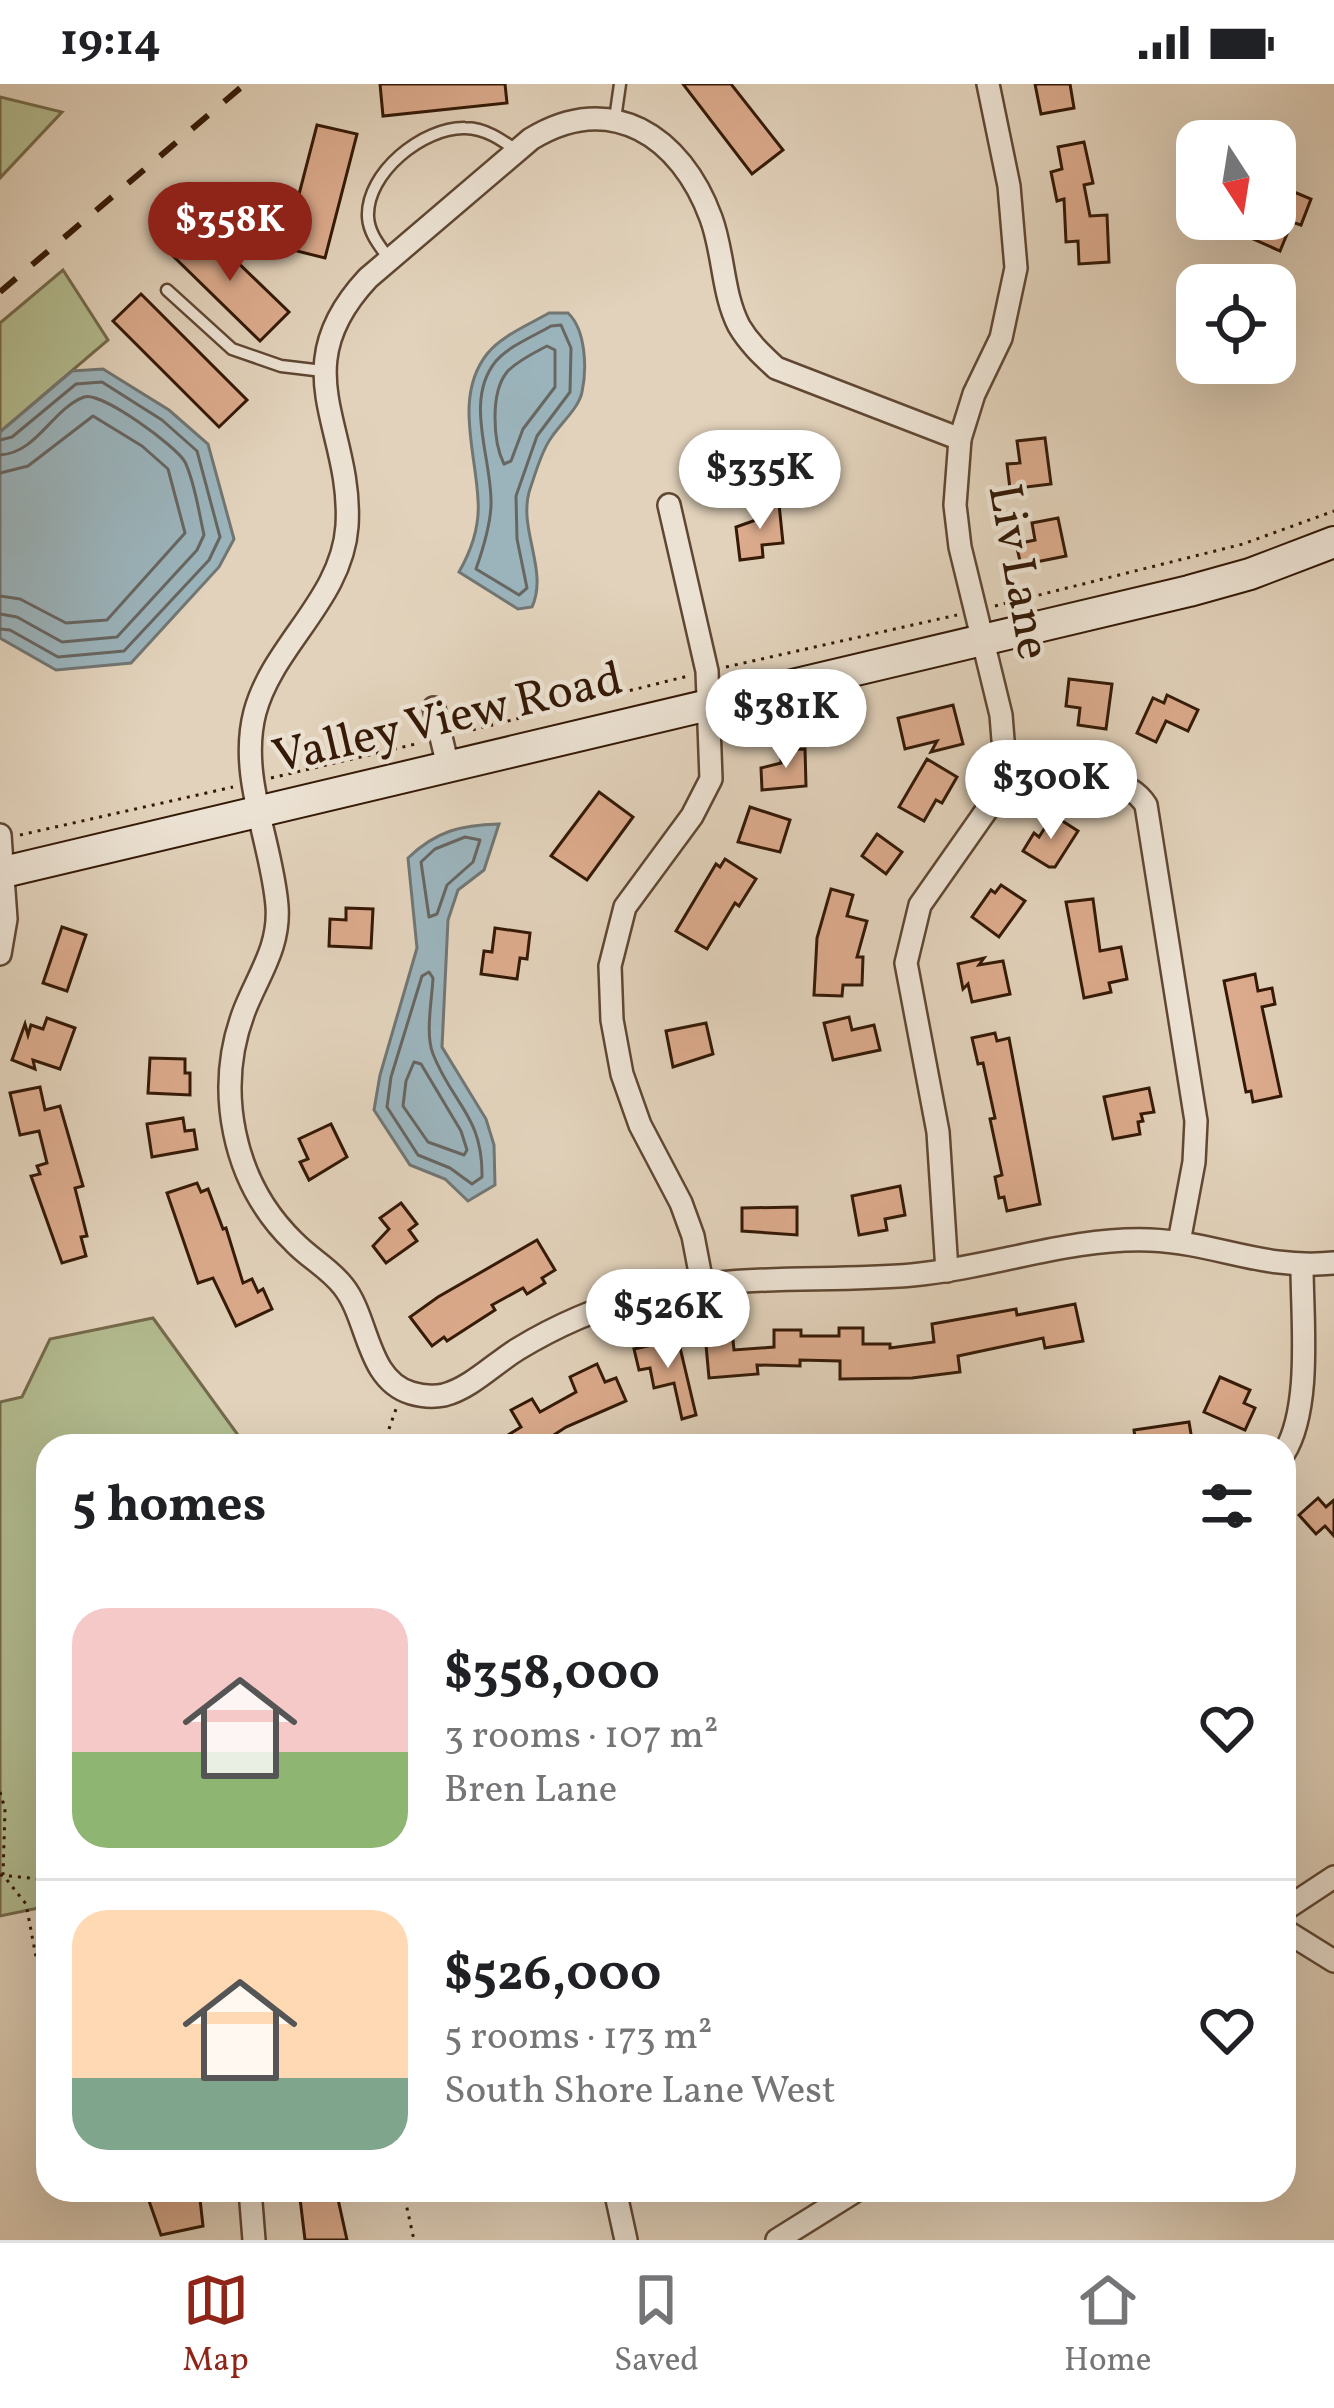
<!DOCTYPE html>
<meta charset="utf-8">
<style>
:root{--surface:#fff;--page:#f6f6f6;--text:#202124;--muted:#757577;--line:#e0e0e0;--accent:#8f2418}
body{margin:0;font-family:Vollkorn,serif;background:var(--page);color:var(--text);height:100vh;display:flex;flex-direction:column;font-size:45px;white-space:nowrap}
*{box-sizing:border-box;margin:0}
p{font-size:39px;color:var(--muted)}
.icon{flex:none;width:66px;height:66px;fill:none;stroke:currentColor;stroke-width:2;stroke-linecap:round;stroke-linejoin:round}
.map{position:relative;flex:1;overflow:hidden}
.panel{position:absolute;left:36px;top:1350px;width:1260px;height:768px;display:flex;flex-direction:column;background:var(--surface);border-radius:36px;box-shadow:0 12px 48px #0002}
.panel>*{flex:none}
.needle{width:78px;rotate:168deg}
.fabs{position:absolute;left:1176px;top:36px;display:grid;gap:24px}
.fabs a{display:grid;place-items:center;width:120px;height:120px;border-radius:24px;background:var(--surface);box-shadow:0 12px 48px #0002;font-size:60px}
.price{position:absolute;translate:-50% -102px;padding:0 27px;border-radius:42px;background:#fff;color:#222;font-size:39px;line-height:78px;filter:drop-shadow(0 3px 6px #0008)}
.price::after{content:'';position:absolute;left:50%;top:72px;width:36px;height:27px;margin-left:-18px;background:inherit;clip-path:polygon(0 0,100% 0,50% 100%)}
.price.selected{background:var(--accent);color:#fff}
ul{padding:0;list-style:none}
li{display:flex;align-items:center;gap:36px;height:300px;padding:0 36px}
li+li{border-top:3px solid var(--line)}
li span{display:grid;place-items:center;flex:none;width:336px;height:240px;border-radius:36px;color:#555}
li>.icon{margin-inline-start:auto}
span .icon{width:144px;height:144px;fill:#fffc;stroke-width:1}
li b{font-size:51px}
h2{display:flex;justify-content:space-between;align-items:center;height:144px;padding:0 36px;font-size:51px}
.status{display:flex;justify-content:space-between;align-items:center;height:84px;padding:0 60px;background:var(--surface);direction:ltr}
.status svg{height:33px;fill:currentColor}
.tab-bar{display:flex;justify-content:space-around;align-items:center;height:168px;border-top:3px solid var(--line);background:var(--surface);font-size:33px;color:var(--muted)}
.tab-bar a{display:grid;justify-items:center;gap:6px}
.tab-bar .selected{color:var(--accent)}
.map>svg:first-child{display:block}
</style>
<div class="status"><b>19:14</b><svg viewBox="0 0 49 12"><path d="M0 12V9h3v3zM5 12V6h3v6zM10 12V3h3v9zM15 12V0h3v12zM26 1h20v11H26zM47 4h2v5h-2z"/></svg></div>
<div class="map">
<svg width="1334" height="2156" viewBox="0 0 1334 2156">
<rect width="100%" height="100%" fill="#e2d2bb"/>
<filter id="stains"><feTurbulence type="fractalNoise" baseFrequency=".00167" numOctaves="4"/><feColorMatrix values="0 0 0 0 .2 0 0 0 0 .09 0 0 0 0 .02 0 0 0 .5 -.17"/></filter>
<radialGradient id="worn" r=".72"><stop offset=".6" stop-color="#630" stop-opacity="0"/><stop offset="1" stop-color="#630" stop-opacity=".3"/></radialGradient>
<g fill="#b3bc90" stroke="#746a4b" stroke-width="3">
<path d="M0,13L62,28L0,94Z"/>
<path d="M63,186L108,256L0,348V239Z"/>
<path d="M153,1234L246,1362H48V1822L0,1832V1318L22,1313L50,1255Z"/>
</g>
<g fill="#9bb4bc" stroke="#727673" stroke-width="3">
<path d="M549,229H568C586,246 587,285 582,308C579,324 560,340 551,354C541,368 536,388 530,405C517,444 549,486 532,523L518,525L459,488C471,467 480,442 478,416C476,368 454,312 487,270C501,252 530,240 549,229Z"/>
<path d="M103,285L169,326L208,360L234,455L219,483L131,579L56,586L0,554V348L72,287Z"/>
<path d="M499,740L484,786L458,806L448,836L442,963L486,1035L494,1061L495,1101L468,1117L445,1095L410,1081L374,1026L380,991L417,864L408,774C436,747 461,741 499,740Z"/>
</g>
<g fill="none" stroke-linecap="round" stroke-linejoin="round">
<g stroke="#686661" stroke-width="3">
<path d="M561,241L571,264L570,308L537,352L516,412L517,455L527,504L519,511L476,485C483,465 490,443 491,422C493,376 463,317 496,277C509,262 534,252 551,242Z"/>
<path d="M547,262L555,266V303L523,345L511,377L504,380C493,358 490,309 507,288C517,277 534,269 547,262Z"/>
<path d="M0,356L12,353L76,300L102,298L162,336L197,367L220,453L209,476L124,567L58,573L10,546L0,545"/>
<path d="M0,371C37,369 52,325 84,313C101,307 176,362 185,378C195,399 199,429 204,451L197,466L117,553L62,558L17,533L0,530"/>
<path d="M0,389L28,382L93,332L142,362L168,385L185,449L107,536L66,539L20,515L0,512"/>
<path d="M465,753L480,756L473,778L447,801L437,830L429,833L421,778L435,765Z"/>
<path d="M429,888L433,894C432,916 425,950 433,970C453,1021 483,1032 482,1093L472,1100L450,1084L418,1071L387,1023L391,993L422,892Z"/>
<path d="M414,978L421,980L461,1047L467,1066L464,1071L428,1058L403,1022L406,997Z"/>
</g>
</g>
<g fill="#dcab8d" stroke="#341906" stroke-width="3">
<path d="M380,0H505L507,19L383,32Z"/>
<path d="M683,0H731L783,66L752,90Z"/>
<path d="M1035,0H1070L1074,24L1041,30Z"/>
<path d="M317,41L357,50L325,174L285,164Z"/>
<path d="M1084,58L1093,99L1084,101L1090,132L1107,131L1109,178L1079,180L1078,157L1066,158L1064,115L1057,117L1051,88L1062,85L1058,63Z"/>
<path d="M1275,100L1311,115L1301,141L1292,138L1280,167L1251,154L1259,135H1275Z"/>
<path d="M200,142L289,228L260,257L172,171Z"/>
<path d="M141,210L247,316L219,343L113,237Z"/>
<path d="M1045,354L1051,400L1010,405L1007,380L1020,379L1017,357Z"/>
<path d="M779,420L783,459L762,461L763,473L740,476L736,443L756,436L755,423Z"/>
<path d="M1058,434L1066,472L1021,481L1016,460L1035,456L1032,439Z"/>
<path d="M1069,595L1112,600L1106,645L1078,641L1080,624L1066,622Z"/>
<path d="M1167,611L1198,626L1188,647L1166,637L1156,658L1137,649L1153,614L1164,619Z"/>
<path d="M953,621L963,660L931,668L937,657L905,665L898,634Z"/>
<path d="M805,665L806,702L762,706L761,684L781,679V666Z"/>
<path d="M927,675L957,693L942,719L936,716L924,737L899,723Z"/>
<path d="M599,708L633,733L587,796L551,772Z"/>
<path d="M750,723L790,736L780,768L738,758Z"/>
<path d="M1053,731L1078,747L1055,783H1049L1023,767L1034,749L1039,753Z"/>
<path d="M877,750L902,768L886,790L862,772Z"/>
<path d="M725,775L756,795L739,822L735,819L707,865L676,847L716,780L720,783Z"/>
<path d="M1001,801L1025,817L999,853L972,833L991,806L995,809Z"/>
<path d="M831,805L853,811L847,832L867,837L857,873H863L862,901H843L842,912L814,911L817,854Z"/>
<path d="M1093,815L1100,867L1121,863L1127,895L1109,899L1111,908L1084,914L1066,818Z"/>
<path d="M346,824L373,825L371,864L329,862L330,835L346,836Z"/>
<path d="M62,843L86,851L67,907L43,899Z"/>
<path d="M495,844L530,849L527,875L520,874L517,895L481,890L484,867L492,868Z"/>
<path d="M984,874L979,881L1003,877L1010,910L972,918L968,900L963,905L958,880Z"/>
<path d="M1255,890L1258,907L1272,904L1275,920L1262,923L1281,1012L1253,1018L1251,1007L1246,1008L1224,897Z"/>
<path d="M849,933L852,946L874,941L880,966L833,976L824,939Z"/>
<path d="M47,934L75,944L60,985L33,976L35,985L12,976L25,940L28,951L31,941L43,945Z"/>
<path d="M706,939L713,970L673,983L666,947Z"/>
<path d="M995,949L997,957L1009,954L1040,1120L1007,1127L1004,1113L999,1114L995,1093L1002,1091L990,1035L995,1034L983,979L978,980L972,954Z"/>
<path d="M150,974L185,975V989H190V1011L148,1009Z"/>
<path d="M40,1003L45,1026L60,1022L83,1102L75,1104L87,1152L81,1153L86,1172L62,1179L31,1092L40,1090L37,1082L47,1079L39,1047L20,1051L10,1009Z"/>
<path d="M1149,1004L1154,1028L1141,1030L1143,1037L1138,1038L1140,1050L1113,1055L1104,1013Z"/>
<path d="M183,1034L185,1047L194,1046L197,1065L152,1073L147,1040Z"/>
<path d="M331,1040L347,1073L309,1096L300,1078L308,1075L299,1055Z"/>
<path d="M197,1099L201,1108L208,1105L223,1145L226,1144L243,1199L252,1195L258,1208L263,1205L272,1225L236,1242L213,1194L198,1199L167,1109Z"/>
<path d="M900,1102L905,1131L885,1135L887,1146L859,1151L852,1112Z"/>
<path d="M401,1119L417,1140L409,1146L417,1157L386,1179L373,1162L389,1145L380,1134Z"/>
<path d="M797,1123V1151L742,1147V1124Z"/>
<path d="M537,1156L555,1186L542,1194L545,1199L527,1210L523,1204L492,1221L495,1226L447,1257L444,1253L432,1262L410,1233L438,1213Z"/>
<path d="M1075,1220L1083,1257L1045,1264L1043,1254L958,1272L960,1288L912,1294L840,1295V1277L800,1276V1282L757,1281L758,1290L709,1294L705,1250L732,1247L734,1266L774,1263V1246H801V1252H839V1244H863V1260H890V1264L934,1258L932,1240L1016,1225L1017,1231Z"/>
<path d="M678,1255L696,1331L682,1335L674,1299L654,1304L650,1284L639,1286L634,1265Z"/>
<path d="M597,1280L605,1298L616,1294L626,1317L566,1343L537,1362H490L521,1343L511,1326L532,1315L540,1328L576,1308L570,1293Z"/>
<path d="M1220,1293L1250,1306L1244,1319L1255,1324L1245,1346L1204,1328Z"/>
<path d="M1189,1338L1193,1362H1136L1134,1346Z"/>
<path d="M1318,1414L1326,1423L1334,1416V1452L1325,1442L1316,1450L1299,1431Z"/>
<path d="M164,2106H193L195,2116L200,2115L203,2142L161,2151L149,2117L166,2114Z"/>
<path d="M299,2106H336L347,2156H305Z"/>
</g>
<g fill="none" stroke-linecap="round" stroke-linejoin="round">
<defs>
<g id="lane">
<path d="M615,35L620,0"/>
<path d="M389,175C380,162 369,150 368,133C366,89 423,43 465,44C485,44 502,56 517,67"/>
<path d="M167,206L232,265L281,282L323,287"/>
</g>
<g id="street">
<path d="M960,355L776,284C762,271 749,259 739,242C722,209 724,169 711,134C681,52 611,6 531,55L368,194C282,286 353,343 347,442C342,515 273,561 255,628C238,692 272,758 277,822C280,862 259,890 245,925C214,1004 232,1098 294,1158C309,1174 329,1184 343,1202C369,1234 366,1295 411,1309C421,1312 434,1313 444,1311C471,1304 495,1279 518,1265C556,1242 597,1224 639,1213C729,1188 820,1199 912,1191C992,1184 1069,1153 1150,1156C1218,1159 1262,1186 1334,1179"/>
<path d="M669,421L707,587L711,695L692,732L625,823L610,882L612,936L622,990L640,1041L681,1119L693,1152L702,1199"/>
<path d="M434,624L448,682"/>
<path d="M1005,681C1046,686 1123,684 1146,721L1196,1037L1194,1078L1179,1158"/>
<path d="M0,751L6,835L0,870"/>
<path d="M947,1187L938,1048L906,879L920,821L993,717L1005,681L1001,631L960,463L955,421L960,355L974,310L1001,254L1016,184L1009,102L988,0"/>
<path d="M1284,1369C1312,1324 1302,1235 1302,1182"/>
<path d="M1284,1826L1334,1793"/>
<path d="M1284,1846L1334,1877"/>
<path d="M250,2106L254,2156"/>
<path d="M615,2106L626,2156"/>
<path d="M777,2156L857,2106"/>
</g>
<path id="secondary" d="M0,789L1189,507L1250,490L1334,458"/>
</defs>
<use href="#lane" stroke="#604733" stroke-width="15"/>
<use href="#street" stroke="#604733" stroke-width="26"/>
<use href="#secondary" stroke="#341906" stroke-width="34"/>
<g stroke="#341906" stroke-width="3" stroke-dasharray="3 6" stroke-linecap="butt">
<path d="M995,522L1243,460L1334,427"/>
<path d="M726,583L957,531"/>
<path d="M464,648L688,592"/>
<path d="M271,694L420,659"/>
<path d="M20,751L233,703"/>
<path d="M383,1362L396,1325"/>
<path d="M0,1708L5,1725L3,1791L26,1820L37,1878L48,1893"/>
<path d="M0,1791L48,1796"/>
<path d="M403,2106L414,2156"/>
</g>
<use href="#lane" stroke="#ece2d3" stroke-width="10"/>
<use href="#street" stroke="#ece2d3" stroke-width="21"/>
<use href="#secondary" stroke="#ece2d3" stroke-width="30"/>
<path stroke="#341906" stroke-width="6" stroke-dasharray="21 21" stroke-linecap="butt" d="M0,208L245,0"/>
</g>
<g text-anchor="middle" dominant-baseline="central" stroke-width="9" stroke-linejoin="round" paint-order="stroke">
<g font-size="48" fill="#341906" stroke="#ece2d3">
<text transform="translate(1017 488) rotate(80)">Liv Lane</text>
<text transform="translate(448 636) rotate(-13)">Valley View Road</text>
</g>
</g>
<rect width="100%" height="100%" filter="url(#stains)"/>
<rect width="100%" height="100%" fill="url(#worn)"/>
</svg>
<div class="fabs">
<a><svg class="needle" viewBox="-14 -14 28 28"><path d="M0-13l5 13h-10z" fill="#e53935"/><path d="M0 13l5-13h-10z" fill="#757577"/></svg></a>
<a><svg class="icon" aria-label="locate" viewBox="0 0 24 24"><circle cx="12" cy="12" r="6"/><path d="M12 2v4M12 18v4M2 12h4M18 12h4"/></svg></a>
</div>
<b class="price selected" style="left:230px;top:200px">$358K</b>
<b class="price" style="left:760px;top:448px">$335K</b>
<b class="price" style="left:786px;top:687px">$381K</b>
<b class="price" style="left:1051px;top:758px">$300K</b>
<b class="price" style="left:668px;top:1287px">$526K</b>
<section class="panel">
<h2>5 homes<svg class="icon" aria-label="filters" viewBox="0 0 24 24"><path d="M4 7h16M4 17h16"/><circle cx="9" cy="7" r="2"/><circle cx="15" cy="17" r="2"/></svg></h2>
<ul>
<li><span style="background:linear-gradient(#f6c9c9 60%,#8fb573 0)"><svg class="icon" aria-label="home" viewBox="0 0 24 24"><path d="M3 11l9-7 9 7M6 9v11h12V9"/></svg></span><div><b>$358,000</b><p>3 rooms · 107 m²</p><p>Bren Lane</p></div><svg class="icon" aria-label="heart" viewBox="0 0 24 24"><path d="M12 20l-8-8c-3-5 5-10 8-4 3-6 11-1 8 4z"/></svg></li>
<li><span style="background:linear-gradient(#ffd9b3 70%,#7fa58c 0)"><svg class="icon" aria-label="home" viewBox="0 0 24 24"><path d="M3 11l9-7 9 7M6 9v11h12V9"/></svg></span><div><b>$526,000</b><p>5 rooms · 173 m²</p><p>South Shore Lane West</p></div><svg class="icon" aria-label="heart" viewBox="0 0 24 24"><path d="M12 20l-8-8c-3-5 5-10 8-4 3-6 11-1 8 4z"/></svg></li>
</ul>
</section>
</div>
<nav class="tab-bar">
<a class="selected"><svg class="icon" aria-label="map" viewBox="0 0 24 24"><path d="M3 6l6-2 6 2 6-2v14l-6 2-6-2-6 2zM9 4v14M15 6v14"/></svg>Map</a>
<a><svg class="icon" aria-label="saved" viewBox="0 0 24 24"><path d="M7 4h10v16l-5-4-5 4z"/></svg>Saved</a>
<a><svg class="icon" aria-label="home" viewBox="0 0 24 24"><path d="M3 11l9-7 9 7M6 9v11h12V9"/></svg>Home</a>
</nav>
